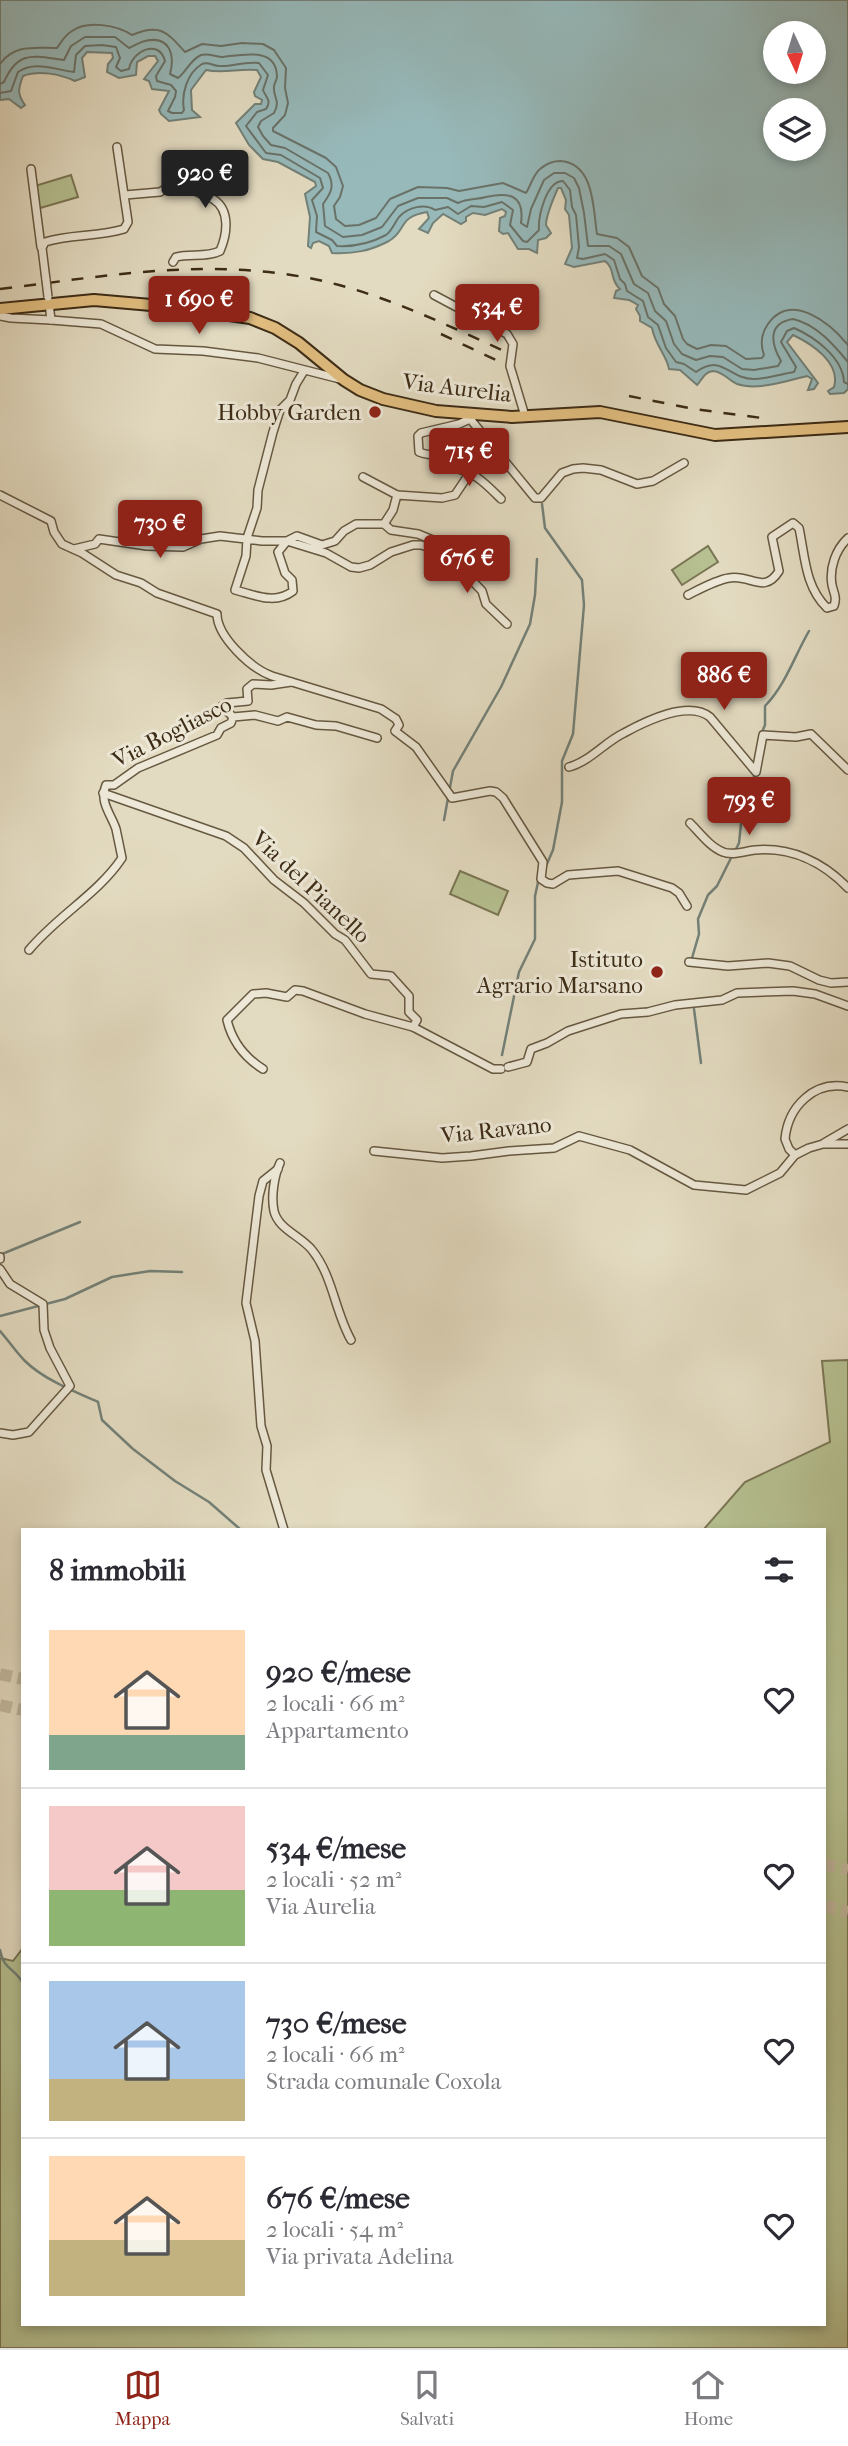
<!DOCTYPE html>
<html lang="it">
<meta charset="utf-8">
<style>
:root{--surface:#fff;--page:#f7f7f7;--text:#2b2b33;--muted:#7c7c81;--line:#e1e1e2;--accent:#8f2418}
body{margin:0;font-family:"IM FELL French Canon",serif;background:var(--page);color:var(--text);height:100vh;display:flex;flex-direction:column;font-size:26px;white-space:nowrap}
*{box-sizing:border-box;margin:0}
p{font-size:23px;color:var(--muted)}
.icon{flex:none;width:38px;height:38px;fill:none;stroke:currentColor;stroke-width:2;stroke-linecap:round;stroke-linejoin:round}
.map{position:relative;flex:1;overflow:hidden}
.drawer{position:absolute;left:21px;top:1528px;width:805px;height:798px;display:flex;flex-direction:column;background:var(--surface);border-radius:0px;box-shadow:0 4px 10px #0003}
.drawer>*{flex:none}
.needle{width:46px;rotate:176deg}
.tools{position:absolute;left:763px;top:21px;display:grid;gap:14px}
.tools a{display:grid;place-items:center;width:63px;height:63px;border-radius:50%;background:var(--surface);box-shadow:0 4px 10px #0003;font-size:35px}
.price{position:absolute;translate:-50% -60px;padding:0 16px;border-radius:7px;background:var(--accent);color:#fff;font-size:23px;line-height:46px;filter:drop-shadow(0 2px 4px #0008)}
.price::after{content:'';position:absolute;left:50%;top:42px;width:21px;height:16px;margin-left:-10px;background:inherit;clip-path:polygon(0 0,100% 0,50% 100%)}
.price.active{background:#222;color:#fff}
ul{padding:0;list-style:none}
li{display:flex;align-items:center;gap:21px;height:175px;padding:0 28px}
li+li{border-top:2px solid var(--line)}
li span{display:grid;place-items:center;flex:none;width:196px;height:140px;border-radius:0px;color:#555}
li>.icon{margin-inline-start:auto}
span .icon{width:84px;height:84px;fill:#fffc;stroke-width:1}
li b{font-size:30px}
h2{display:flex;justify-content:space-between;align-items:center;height:84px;padding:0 28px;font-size:30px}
.tab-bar{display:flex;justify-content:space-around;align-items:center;height:98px;border-top:2px solid var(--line);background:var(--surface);font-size:19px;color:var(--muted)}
.tab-bar a{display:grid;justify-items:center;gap:4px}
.tab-bar .active{color:var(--accent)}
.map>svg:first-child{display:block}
</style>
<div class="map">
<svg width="848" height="2348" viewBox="0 0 848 2348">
<rect width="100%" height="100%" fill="#e3dbc1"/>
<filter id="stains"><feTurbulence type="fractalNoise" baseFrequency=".00286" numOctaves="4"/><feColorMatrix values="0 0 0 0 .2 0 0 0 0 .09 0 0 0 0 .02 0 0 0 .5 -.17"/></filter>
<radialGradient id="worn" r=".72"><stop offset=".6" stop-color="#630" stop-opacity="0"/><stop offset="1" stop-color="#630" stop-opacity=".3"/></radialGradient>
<g fill="#b6c091" stroke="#7a7654" stroke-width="2">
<path d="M71,175L78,197L37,209L35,186Z"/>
<path d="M495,285L531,301L522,320L486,304Z"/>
<path d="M708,546L718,562L682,585L672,570Z"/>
<path d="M460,871L508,891L498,915L450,894Z"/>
<path d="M848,1360V2348H0V1958L13,1961L23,1948V2324H824V1530L704,1529L745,1482L830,1442L822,1361Z"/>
</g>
<path fill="#97b9ba" stroke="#738178" stroke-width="2" fill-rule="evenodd" d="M0,0H848V389L844,393L830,394L828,391L834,387C841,363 812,344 793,335L787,342L818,383L814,389L808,390L812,379L807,376C787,381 757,391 737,384C728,380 722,371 713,371C704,372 702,380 697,385L680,370L669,369C667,356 655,345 652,328L640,321V316L636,309L638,305L629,300L614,298L616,291L620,289C609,279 616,270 605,261L574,267L565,264L572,248L569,215L565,209L566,200L561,188H558C554,197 546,217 546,225L551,233L546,238L538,240L537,253L529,249H518L508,233L503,234L499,231L500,218L505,216L506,212L502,209L485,215L473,213L466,217V221L461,224L443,214L433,223L428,233L419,229L429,218L427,212C397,217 407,231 389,241C370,251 354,254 332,253L329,246L319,241L313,243L311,248L308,246L310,217L305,194L316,186L315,182L278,162L263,159L249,145L236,123L255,104H261L262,100L255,96L254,92L261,77L257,70C239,68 224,74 206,70L191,90L192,110L200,117L169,121L161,114L159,110L169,91L152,89L149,81L144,79L158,61L155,56H148L137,62L136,75L119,78L107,72L108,64L113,58L112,53L87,52L82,58L85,77L75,81C60,74 39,70 23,76C18,89 17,94 25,105L21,108L9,99L0,100ZM775,33H814V72H775ZM775,110H814V149H775Z"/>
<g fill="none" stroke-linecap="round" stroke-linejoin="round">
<g stroke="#6a7268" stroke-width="2">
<path d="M0,64C14,44 35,48 57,48C61,42 65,35 72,31C87,20 117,25 132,35C160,23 167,32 185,52L202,44L221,46L242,43L263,44L274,50L286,68L285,88L288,103L285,115L273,128V131L326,158L336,167L343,186L340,197L334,206L336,219L345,226L359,225L376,218L390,199L418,187L447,188L459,191L503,183L526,193C531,185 533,175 540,169C546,164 553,161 560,161C595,163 593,210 597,234L617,238L629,247L642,276L658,288L664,304L675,316L683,339L687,344L697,349L711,345L726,346L746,359L762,358L764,355C760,344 761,334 768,324C791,291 830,323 848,345"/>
<path d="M0,84L4,82C18,50 33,56 64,60L71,46L85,37H115L129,48C134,46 140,42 145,41C170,35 175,55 170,74L178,78C186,72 191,59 201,55C209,53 216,57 223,57C241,55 277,46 277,77C277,80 274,83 274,87C273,98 281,100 274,113L261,121L258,127L263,136L271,145L285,148L328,173C335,186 331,193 323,204L325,226L343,237L362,235L382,227L398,206L418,198H447L458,203C468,198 476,200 486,197C508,192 525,194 521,223L527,227L531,209L544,180L554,173H565L574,178L579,188L584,213L588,246H609L621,254L634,284L648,293L655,311L666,321L674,344L682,354L696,360L710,356L723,357L742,369L754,370L778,366L781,361C771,344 767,323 793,319C816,324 834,345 848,362"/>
<path d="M0,93L11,91L18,72C34,60 56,70 74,72L76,55L85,46L102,45L116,47L120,58L116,67L121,71L129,69C132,51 159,38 165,61L156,76L157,81L171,85L176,91L175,97L168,111L172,113H182L184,110C181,94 187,73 202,64C208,61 213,66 219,66C232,67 243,61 259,63L268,75L263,90C266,98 272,100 266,109L257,112L246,126L266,153L281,155L320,178L323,188L312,200L317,216L316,232L332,240L337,246C354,247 371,243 386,235C392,231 395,222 399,217C408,207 425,203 435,210L448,207L458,214L471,206L484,207L502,202L513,210L510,225L523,241L527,242L539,230C538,217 546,181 563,181L570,190L572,207L576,215L579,247L577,258L583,259L605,254L614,260L620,279L625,284L627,291L643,301L648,317L658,325L666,348L676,362L684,364L696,372C723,353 728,379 754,379C767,379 781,374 794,372L796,367L781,342L787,331L794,328C815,337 843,358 844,382L848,384"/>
</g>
<g stroke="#738178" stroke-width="2.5">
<path d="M542,504L545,528L582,580L584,605L573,734L562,761V802L553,850L546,866"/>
<path d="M762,732L765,725V706C786,684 794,657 809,631"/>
<path d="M444,820L453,771L501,687L530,624L535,595L537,559"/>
<path d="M735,851L739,843L742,815L755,773"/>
<path d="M692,958L699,934L698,919L708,895L717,886L732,856"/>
<path d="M694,1009L701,1063"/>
<path d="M502,1055L519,972L535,939V896L539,878"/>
<path d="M2,1254L80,1222"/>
<path d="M0,1316L65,1299L112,1277L150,1271L182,1272"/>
<path d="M0,1331C9,1341 16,1352 25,1361C43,1379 75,1392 98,1402L102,1420L133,1449L175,1481L209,1502L241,1530"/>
<path d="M0,1950C3,1970 17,1969 23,1984"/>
</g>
<g stroke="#c2b89f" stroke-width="12" stroke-dasharray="12 6" stroke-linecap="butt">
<path d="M0,1674L23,1679"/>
<path d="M0,1705L23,1710"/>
<path d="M824,1864L848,1870"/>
<path d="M824,1906L848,1912"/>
</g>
<defs>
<g id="street">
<path d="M31,169L41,247"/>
<path d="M125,195L160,192L178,181C187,183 190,188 197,192C202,195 209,196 213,199C231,210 227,235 220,251C206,258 190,253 176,257L173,262"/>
<path d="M46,280L42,248L45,242C70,234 98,237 124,229L128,222L117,147"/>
<path d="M434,295L507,334L513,344L510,366L525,416"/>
<path d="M0,316L11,318L51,320L49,303"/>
<path d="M51,320L101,324L155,349L203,351L258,358L340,379"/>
<path d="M471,420L535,498H541L562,473L573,469L583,468L601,470L637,484L653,481L684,463"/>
<path d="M440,467C470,467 481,479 501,499"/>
<path d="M363,477L397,495"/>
<path d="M0,495L51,521L54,532L62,544L82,553L116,575L141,583L157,593L217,614C217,636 250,668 272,676C308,687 345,698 381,709L396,719L399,725L395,731L416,747L452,798L490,791L496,792L503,798L543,862L541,879L547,883L553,884L568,875L618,871L672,888L679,893L687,906"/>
<path d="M384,524L393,510L397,495L442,498L455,495L469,474L466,461C448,451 436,459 419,452L418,436L421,433L459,424L472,418"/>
<path d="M440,543L450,546L461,569L482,591L486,604L507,624"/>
<path d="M74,549L95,544L99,539L147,546L183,547L201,539L220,536L262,541H287L297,536L322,545L335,541L344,531L356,524H384L391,530L418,534L440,543L437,550L421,545H413L391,552L370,565L359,568L351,567L326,553L287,541L278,552L285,573L292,580L293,591C275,605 255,595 235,590L246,556L247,538L257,508L258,490L273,432L280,410L290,400L296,384L304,371"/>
<path d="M688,595C700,589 716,580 729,578C751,574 764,595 779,571L772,537L793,523L799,528C805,556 805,587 827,608L834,606C837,597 834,594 832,585C829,568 836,549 848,538"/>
<path d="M233,717L222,706L227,703L248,701L247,689L253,684L271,685L291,682"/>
<path d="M569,767C589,762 605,742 624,733C646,721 688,700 710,717L756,772L763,735L796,737L811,734L848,770"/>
<path d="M103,793L226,836L244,848L274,880L304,903L335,934L345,940L371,974L391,976L409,996V1012L417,1020L413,1027"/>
<path d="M690,823C700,833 710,847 723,852C732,856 745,851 755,850C791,847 823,862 848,888"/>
<path d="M29,950C57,916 98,894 122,858C120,848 118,839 116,829C111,814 99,802 106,785H114L138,768L217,735L221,728L231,723L233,717L255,715L278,721L287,717L316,725L336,726L377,738"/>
<path d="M689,962L728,966L768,963L790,966L819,980L831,983L848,982"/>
<path d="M508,1067L527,1062L531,1049L547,1043L568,1031L621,1014L648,1012L675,1005L722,1000L737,993L793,991L815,994L848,1006"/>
<path d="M263,1069C244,1057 232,1041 227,1020L253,994L266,993L287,997L295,990L303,991L365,1014L413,1027L493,1069H501"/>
<path d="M824,1143L848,1129"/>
<path d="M374,1151L442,1158L471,1156L509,1151L554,1148L579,1136L630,1150L694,1185L746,1190L780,1173L795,1155L809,1148L823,1144H848"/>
<path d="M795,1155L789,1149L785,1139C788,1107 814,1080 848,1087"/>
<path d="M280,1163C274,1176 271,1197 274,1211C278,1229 301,1236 312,1250C333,1276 335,1312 351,1340"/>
<path d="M278,1169L263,1181L259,1196L246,1303L255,1341L261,1426L267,1446L266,1470L284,1530"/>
<path d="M0,1257V1259"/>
<path d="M0,1269L10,1284L43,1304L44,1330L50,1348L70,1386L29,1432L13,1435L0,1433"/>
</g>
<path id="primary" d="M0,309L94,300L174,307L250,318L275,328L299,343L344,380L360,390L383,399L436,411L512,417L600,412L715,435L848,427"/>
</defs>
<use href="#street" stroke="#665841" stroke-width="10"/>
<use href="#primary" stroke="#3d2c16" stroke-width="14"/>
<use href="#street" stroke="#ede8d7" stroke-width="7"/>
<use href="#primary" stroke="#e2be80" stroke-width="10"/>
<g stroke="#3d2c16" stroke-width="2.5" stroke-dasharray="12 12" stroke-linecap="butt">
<path d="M0,289C116,275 223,254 339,285C395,300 449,326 502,350"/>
<path d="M441,334L498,361"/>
<path d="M629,396L694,409L762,418"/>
</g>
<defs>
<path id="street-bridge" d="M46,280L48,297"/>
</defs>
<use href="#street-bridge" stroke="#665841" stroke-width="10" stroke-linecap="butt"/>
<use href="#street-bridge" stroke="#ede8d7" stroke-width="7"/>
</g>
<g fill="#8f2418" stroke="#ede8d7" stroke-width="2.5">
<circle cx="375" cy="412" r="7"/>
<circle cx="657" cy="972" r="7"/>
</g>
<g text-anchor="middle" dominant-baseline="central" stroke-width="6" stroke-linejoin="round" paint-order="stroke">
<g font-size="23" fill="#3d2c16" stroke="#ede8d7">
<text transform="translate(457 388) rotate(7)">Via Aurelia</text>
<text transform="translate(172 732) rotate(-27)">Via Bogliasco</text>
<text transform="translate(311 887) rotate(43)">Via del Pianello</text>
<text transform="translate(496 1130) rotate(-6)">Via Ravano</text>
</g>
<g font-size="23" fill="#3d2c16" stroke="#ede8d7" text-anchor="end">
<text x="361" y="412">Hobby Garden</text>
<text x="643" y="959">Istituto<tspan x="643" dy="26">Agrario Marsano</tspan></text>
</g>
</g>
<rect width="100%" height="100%" filter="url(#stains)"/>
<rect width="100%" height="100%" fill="url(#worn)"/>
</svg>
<div class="tools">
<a><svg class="needle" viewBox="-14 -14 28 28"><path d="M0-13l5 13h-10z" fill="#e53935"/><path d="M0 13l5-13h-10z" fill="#7c7c81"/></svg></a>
<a><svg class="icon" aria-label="layers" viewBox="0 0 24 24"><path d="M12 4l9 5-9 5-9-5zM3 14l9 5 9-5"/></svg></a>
</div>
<b class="price active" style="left:205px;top:210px">920 €</b>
<b class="price" style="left:199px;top:336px">1 690 €</b>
<b class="price" style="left:497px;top:344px">534 €</b>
<b class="price" style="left:469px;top:488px">715 €</b>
<b class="price" style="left:160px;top:560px">730 €</b>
<b class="price" style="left:467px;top:595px">676 €</b>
<b class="price" style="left:724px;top:712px">886 €</b>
<b class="price" style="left:749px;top:837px">793 €</b>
<section class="drawer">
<h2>8 immobili<svg class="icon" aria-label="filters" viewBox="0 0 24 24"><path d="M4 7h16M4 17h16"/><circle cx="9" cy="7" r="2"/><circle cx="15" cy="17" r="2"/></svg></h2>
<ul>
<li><span style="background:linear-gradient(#ffd9b3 75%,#7fa58c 0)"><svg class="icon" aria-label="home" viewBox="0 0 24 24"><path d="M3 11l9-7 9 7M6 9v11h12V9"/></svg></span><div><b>920 €/mese</b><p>2 locali · 66 m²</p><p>Appartamento</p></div><svg class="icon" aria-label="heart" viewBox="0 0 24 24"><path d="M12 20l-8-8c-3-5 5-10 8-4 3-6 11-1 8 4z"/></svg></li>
<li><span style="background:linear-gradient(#f6c9c9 60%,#8fb573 0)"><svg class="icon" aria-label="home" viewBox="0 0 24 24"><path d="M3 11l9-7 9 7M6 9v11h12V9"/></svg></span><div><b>534 €/mese</b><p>2 locali · 52 m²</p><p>Via Aurelia</p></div><svg class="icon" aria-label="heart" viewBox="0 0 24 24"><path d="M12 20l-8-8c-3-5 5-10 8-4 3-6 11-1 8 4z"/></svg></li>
<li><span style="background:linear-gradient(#a9c7e8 70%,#c2b280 0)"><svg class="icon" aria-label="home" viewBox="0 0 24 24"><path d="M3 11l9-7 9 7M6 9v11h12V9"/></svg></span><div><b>730 €/mese</b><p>2 locali · 66 m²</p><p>Strada comunale Coxola</p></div><svg class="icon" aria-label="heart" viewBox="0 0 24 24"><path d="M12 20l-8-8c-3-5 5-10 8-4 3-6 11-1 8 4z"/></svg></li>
<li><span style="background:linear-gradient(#ffd9b3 60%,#c2b280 0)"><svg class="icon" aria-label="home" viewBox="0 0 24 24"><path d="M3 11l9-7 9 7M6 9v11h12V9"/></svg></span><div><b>676 €/mese</b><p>2 locali · 54 m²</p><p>Via privata Adelina</p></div><svg class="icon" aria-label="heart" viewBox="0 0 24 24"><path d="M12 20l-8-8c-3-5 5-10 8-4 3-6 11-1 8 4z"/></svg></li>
</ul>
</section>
</div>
<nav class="tab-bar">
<a class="active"><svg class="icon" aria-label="map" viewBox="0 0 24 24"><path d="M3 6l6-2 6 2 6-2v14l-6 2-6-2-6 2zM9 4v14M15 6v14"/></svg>Mappa</a>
<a><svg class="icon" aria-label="saved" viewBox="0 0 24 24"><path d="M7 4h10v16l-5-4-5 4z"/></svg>Salvati</a>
<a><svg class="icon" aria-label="home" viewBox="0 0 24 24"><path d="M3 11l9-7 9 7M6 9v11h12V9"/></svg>Home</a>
</nav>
